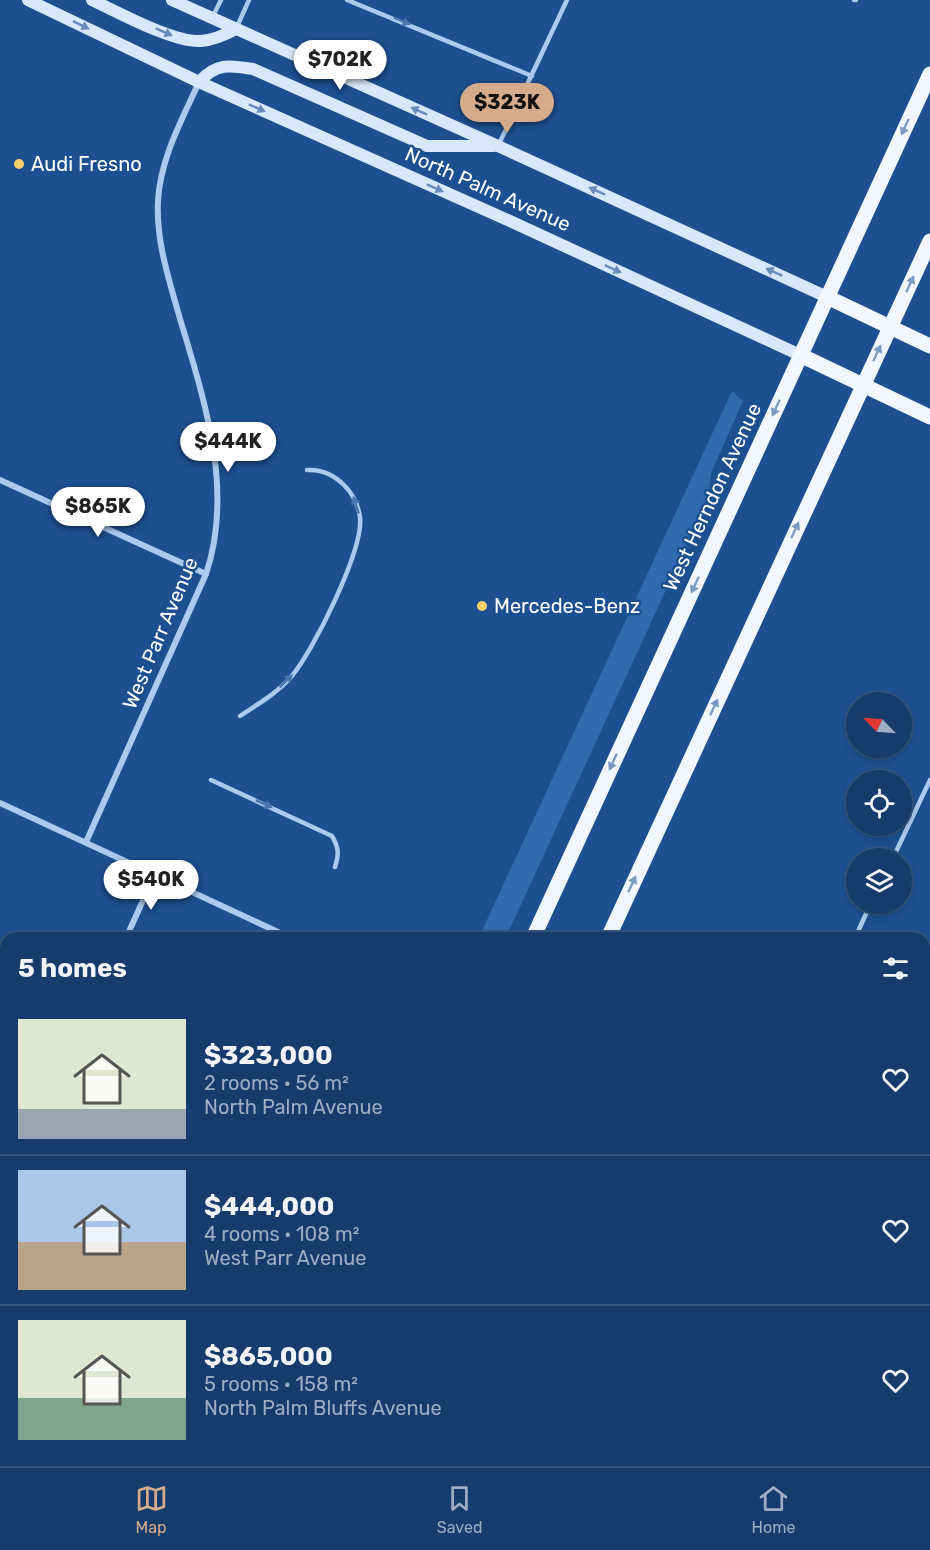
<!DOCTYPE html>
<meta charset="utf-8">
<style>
:root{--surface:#153c6c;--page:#224774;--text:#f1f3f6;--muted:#9dadc2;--line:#34567f;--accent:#d6ab8b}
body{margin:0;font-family:Rubik,sans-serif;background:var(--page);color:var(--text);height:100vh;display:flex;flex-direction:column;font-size:22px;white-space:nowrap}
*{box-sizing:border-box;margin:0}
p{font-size:20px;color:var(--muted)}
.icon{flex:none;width:33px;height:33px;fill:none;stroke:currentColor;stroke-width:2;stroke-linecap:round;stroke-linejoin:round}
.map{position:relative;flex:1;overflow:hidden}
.drawer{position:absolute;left:0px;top:932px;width:930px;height:536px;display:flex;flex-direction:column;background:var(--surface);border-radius:18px 18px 0 0;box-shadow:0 3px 9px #0003,0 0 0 2px var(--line)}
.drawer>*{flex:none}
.needle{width:39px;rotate:295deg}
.tools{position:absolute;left:846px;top:692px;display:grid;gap:12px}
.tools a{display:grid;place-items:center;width:66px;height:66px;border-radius:50%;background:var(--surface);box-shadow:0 3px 9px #0003,0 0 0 2px var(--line);font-size:30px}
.price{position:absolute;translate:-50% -51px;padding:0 14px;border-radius:21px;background:#fff;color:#222;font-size:20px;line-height:39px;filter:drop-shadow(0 2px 3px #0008)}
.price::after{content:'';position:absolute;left:50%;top:36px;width:18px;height:14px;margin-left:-9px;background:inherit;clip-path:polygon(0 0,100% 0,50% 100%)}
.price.selected{background:var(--accent);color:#111}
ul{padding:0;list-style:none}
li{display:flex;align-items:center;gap:18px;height:150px;padding:0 18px}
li+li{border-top:2px solid var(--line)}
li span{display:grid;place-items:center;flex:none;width:168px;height:120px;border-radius:0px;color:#555}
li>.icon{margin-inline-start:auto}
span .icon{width:72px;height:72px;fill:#fffc;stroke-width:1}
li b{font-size:26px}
h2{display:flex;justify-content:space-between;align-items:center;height:72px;padding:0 18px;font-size:26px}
.tabs{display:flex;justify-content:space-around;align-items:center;height:84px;border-top:2px solid var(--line);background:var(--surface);font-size:16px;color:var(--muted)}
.tabs a{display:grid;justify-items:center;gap:3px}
.tabs .selected{color:var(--accent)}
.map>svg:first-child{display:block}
</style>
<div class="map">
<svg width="930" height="1466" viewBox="0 0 930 1466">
<rect width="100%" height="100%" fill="#1c5090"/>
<g fill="#2f6bae">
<path d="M732,391L743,401L711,473L708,499L506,937H479Z"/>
<path d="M192,1461H265L263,1466H190Z"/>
</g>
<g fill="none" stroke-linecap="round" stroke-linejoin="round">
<g stroke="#abcaee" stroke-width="4.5">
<path d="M347,0L532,76"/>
<path d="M854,0H856"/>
<path d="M213,16L221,0"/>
<path d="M236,29L249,0"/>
<path d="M499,144L567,0"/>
<path d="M240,716C258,704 277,693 291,677C313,652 364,549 360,517C358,504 352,493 344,485C333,474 322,469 307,470"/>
<path d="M211,780L332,836C339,848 339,854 335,867"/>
<path d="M893,858L930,780"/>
<path d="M855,938L871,903"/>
<path d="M0,994L6,997"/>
<path d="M924,1101L930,1103"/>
<path d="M924,1290L930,1293"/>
</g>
<g stroke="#abcaee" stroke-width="6">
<path d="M0,480L206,574"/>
<path d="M0,803L291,938"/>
<path d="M86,842L206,574C235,488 203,396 178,312C168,276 156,240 158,201C160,159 182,120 199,82"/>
<path d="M126,938L155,874"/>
<path d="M0,1208L6,1195"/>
<path d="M0,1387L6,1390"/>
<path d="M163,1461L169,1464"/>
<path d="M820,1461L831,1466"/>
<path d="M626,1466L628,1461"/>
</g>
<g stroke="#d8e7fa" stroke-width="12">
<path d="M28,0L199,82L510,221L800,355"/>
<path d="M92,0C118,12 174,43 201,41C214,40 225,35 236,29"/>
<path d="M172,0L498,146L827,297"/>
<path d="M199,82C216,63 229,65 253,69L427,146H494"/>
</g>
<g stroke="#f2f7ff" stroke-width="15">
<path d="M827,297L930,346"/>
<path d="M800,355L930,417"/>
<path d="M533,938L930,74"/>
<path d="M608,938L930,241"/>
<path d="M290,1466L292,1461"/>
<path d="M364,1466L367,1461"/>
</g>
</g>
<defs><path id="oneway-solid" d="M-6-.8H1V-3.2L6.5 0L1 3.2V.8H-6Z" transform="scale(1.5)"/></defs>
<g fill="#4775ac">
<use href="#oneway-solid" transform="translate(402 21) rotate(23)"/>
<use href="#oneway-solid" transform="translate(356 505) rotate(-108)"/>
<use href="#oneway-solid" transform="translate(286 681) rotate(-45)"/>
<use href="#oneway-solid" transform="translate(264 804) rotate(25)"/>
</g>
<g fill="#678cba">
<use href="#oneway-solid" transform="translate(81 25) rotate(26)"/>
<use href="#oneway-solid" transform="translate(164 32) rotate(24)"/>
<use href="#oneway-solid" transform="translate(257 108) rotate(24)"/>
<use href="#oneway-solid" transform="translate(419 111) rotate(-156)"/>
<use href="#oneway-solid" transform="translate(435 188) rotate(24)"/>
<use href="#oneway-solid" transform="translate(597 191) rotate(-156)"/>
<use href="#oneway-solid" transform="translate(613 269) rotate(25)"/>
<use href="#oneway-solid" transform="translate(774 272) rotate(-156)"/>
</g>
<g fill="#7c9bc2">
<use href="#oneway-solid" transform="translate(905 127) rotate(115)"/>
<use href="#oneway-solid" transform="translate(910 284) rotate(-65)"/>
<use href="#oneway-solid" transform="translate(877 353) rotate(-65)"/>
<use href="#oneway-solid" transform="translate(776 408) rotate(115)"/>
<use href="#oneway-solid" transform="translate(795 530) rotate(-65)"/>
<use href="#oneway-solid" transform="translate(695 585) rotate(115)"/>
<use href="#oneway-solid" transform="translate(714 707) rotate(-65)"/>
<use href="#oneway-solid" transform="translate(613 762) rotate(115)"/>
<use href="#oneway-solid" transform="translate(632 884) rotate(-65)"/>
</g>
<g fill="#fed168" stroke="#1c5090" stroke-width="2">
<circle cx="19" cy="164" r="6"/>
<circle cx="482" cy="606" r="6"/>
</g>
<g text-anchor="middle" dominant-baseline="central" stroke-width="5" stroke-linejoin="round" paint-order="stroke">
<g font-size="20" fill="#fff" stroke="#1c5090" text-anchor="start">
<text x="31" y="164">Audi Fresno</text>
<text x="494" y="606">Mercedes-Benz</text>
</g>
<g font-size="20" fill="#fff" stroke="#1c5090">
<text transform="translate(488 189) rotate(24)">North Palm Avenue</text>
<text transform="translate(712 497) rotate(-65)">West Herndon Avenue</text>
<text transform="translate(160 633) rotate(-67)">West Parr Avenue</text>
</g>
</g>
</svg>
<div class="tools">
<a><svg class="needle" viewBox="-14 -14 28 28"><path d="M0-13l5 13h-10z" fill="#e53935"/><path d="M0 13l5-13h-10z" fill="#9dadc2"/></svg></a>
<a><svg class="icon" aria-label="locate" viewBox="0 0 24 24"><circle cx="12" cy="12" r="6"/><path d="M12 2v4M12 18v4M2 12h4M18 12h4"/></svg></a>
<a><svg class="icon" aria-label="layers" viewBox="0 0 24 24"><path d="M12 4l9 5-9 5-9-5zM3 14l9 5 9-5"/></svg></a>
</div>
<b class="price" style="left:340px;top:91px">$702K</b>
<b class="price selected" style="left:507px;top:134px">$323K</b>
<b class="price" style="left:228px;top:473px">$444K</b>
<b class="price" style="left:98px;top:538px">$865K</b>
<b class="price" style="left:151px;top:911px">$540K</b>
<section class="drawer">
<h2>5 homes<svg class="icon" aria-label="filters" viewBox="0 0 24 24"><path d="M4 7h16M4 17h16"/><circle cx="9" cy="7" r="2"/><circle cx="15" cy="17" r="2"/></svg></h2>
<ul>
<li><span style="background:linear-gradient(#dfe7d0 75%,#9aa5b1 0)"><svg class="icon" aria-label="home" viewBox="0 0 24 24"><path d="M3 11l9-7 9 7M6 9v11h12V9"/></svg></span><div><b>$323,000</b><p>2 rooms · 56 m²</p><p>North Palm Avenue</p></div><svg class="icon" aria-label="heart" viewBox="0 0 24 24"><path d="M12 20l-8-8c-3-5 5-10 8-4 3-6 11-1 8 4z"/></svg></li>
<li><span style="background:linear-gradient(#a9c7e8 60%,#b9a48a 0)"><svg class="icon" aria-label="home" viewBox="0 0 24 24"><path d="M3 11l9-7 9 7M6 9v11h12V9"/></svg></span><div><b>$444,000</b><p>4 rooms · 108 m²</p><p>West Parr Avenue</p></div><svg class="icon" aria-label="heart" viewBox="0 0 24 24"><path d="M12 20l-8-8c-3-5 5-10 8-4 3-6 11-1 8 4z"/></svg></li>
<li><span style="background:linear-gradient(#dfe7d0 65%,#7fa58c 0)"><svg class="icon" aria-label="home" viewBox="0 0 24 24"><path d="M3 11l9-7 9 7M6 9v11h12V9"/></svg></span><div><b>$865,000</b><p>5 rooms · 158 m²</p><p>North Palm Bluffs Avenue</p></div><svg class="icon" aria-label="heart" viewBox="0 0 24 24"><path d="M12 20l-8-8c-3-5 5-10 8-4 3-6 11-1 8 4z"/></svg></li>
</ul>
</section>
</div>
<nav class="tabs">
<a class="selected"><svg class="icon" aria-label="map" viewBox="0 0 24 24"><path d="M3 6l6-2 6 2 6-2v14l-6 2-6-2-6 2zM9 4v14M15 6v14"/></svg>Map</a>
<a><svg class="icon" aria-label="saved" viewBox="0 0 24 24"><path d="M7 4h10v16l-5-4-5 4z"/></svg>Saved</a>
<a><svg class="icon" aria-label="home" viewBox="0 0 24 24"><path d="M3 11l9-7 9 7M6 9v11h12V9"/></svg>Home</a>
</nav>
